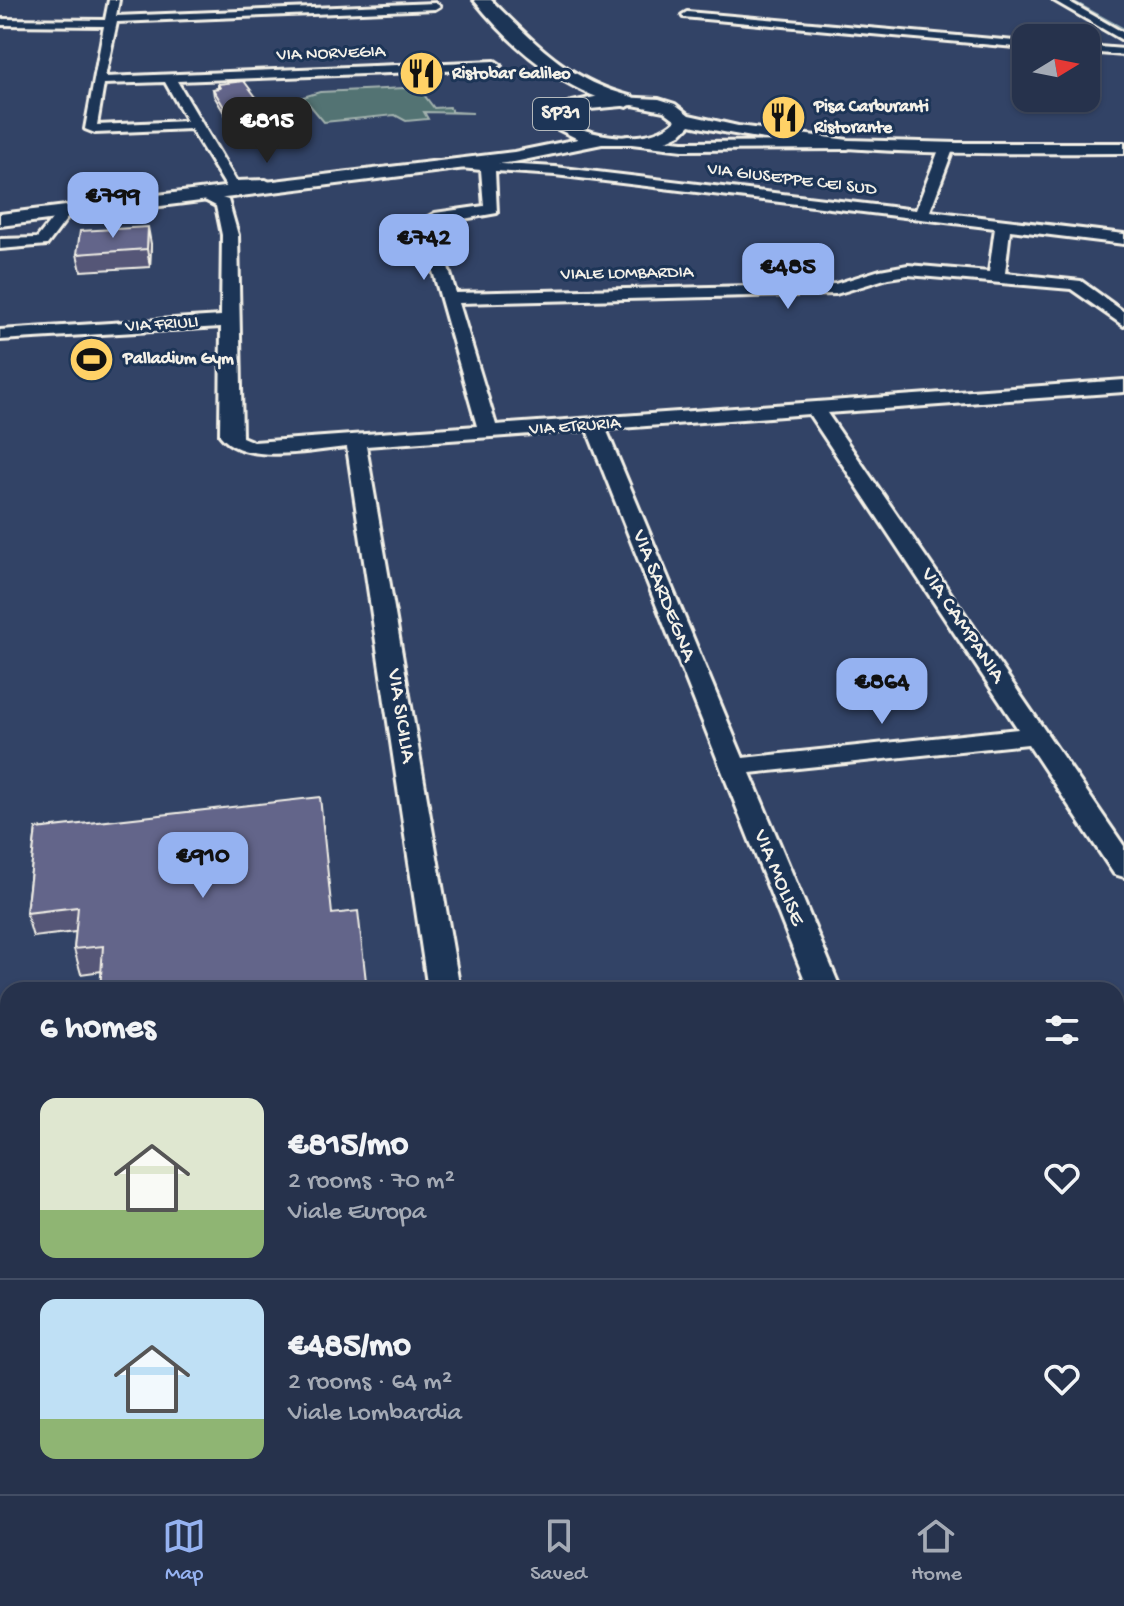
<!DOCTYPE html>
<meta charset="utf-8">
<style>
:root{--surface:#26324c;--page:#2e3a53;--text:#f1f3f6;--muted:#a4aab5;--line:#424d64;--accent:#95b2f1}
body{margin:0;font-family:"Gochi Hand",sans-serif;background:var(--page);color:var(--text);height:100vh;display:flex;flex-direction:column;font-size:30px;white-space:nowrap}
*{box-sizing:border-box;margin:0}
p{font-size:26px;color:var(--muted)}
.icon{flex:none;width:44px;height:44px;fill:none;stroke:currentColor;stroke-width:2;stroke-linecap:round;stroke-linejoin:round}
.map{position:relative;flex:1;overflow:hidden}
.panel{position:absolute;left:0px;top:982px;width:1124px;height:512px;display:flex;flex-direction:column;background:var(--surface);border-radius:24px 24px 0 0;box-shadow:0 2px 6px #0004,0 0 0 2px var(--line)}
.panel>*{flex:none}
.needle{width:52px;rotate:80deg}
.fabs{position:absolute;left:1012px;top:24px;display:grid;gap:16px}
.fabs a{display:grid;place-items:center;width:88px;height:88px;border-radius:16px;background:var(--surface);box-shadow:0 2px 6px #0004,0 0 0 2px var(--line);font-size:40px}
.price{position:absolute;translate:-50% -68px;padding:0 18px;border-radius:16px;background:var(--accent);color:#111;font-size:26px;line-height:52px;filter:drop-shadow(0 2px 4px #0008)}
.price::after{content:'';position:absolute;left:50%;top:48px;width:24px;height:18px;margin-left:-12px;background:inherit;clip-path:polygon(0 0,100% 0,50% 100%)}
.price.current{background:#222;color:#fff}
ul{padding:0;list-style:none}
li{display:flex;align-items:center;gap:24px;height:200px;padding:0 40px}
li+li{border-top:2px solid var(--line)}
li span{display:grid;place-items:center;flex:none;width:224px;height:160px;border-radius:16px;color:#555}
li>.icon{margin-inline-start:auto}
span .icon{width:96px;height:96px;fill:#fffc;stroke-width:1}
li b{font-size:34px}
h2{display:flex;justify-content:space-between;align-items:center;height:96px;padding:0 40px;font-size:34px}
.menu{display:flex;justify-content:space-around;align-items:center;height:112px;border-top:2px solid var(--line);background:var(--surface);font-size:22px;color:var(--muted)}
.menu a{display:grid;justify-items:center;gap:4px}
.menu .current{color:var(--accent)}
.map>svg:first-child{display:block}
</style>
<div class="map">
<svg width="1124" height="1494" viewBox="0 0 1124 1494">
<rect width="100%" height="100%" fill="#324366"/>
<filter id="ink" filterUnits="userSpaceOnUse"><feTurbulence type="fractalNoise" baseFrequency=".0125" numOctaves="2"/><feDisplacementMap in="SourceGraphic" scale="16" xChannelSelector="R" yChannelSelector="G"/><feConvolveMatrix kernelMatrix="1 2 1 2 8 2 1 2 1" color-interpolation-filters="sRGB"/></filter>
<g filter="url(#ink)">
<path fill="#527373" stroke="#a3b2ae" stroke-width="2" d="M405,88L421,91L434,108L449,107L453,112L473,113L424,112L428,119L406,121L395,115L324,122L303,97L320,92Z"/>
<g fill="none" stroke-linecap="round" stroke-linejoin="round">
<path stroke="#89a2af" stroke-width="4" d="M1069,0L1124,30"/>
<path stroke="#89a2af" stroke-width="9" d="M0,1008L8,1043"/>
<path stroke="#89a2af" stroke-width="11" d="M104,1486L105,1494"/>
<defs>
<g id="minor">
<path d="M109,0H119L116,16L435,3L440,6L435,9L117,22L105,77L495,61L501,65L495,69L177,81L236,181L266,180L273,184L266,188L232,189L227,188L191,129L95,133L85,129L104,26L0,25V19L105,20ZM165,82L187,121L97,125L104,84Z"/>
<path d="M1053,0H1066L1124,33V41Z"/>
<path d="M687,12L1026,42V48L683,17L682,15Z"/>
<path d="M1086,46L1124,49V55L1086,52Z"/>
<path d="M628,136L683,142L848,141L855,145L848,149L683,150L623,143V137Z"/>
<path d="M947,143L954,147L930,211L1124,234V244L1010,230L1005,273L1081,281L1124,312V326L1071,289L908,275L888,278L836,294L459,303L496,425L1124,380V392L827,413L1124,846V877L1114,874L1028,744L750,773L841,990H809L587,430L366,446L460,990H428L347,447C312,450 243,466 220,435L221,327L0,340V330L221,316L222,235L216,206L199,197L206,193L228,200L238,235L242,437L254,442L477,426L419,222L435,213L484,206L481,170L451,167V161L555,167L916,210L940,147ZM495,171L555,175L995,228L989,272L908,265L880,270L835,284L456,293L435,224L497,213ZM809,414L1018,729L743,758L606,429Z"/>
<path d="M61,213L68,217L47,245L0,249V239L37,238L56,214Z"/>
</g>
<g id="major">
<path d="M599,96L659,99L675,104L689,115L738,126L848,140L958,143H1124V153C978,153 833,158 690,125L682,133L667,140L643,144H602L514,162L0,226V214L514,152L578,139L552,126L550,117L568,103ZM633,105L664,111L676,120C651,145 593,139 566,121L579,110Z"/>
<path d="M0,1306L8,1309V1395L0,1392Z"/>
<path d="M8,1471V1486H52L55,1494H3L2,1486Z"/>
</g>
<path id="highway" d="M474,0H491C537,45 569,81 633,97L636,101L627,107C564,91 515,51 474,0Z"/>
</defs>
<use href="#minor" stroke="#f4f1e8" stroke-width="6"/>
<use href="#major" stroke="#f4f1e8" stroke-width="6"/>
<use href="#highway" stroke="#f4f1e8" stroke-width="6"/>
<use href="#minor" fill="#1d3557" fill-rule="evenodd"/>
<use href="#major" fill="#1d3557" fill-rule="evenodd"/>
<use href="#highway" fill="#1d3557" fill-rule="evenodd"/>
</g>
<g fill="#555777" stroke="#f4f1e8" stroke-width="2">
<path d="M218,84L279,133L239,138L214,96L213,89L218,88Z"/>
<path d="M151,244L150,267L81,271L77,254Z"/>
<path d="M36,829L333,914L102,971L81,974L74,949L76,932L33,937L26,913Z"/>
</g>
<g fill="#454761" stroke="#f4f1e8" stroke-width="2">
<path d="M278,126L279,133L239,138L238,130Z"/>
<path d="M148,227L151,244L150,267L147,249Z"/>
</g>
<g fill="#63658a" stroke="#f4f1e8" stroke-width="2">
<path d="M244,81L278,126L238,130L213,89L220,88L218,84Z"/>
<path d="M148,227L147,249L77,254L80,231Z"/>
<path d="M320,797L332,914L358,911L367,990H100L103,946L74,949L78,907L26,913L36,829Z"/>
</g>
</g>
<defs>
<symbol id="restaurant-disc" viewBox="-11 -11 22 22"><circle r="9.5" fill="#ffd166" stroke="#1d3557"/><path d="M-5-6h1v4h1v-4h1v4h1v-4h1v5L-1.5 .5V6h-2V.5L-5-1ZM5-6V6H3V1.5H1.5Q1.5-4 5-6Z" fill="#111"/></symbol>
<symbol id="stadium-disc" viewBox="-11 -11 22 22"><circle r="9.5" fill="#ffd166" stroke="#1d3557"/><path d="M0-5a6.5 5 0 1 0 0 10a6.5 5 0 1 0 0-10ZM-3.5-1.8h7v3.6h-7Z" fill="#111"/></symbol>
</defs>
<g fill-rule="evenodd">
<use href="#restaurant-disc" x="396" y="48" width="51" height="51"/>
<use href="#restaurant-disc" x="758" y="92" width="51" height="51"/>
<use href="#stadium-disc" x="66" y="334" width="51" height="51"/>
</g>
<g text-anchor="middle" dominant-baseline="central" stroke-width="6" stroke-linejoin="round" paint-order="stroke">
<g font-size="18" fill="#f4f1e8" stroke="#1d3557">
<text transform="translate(331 54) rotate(-2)">VIA NORVEGIA</text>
<text transform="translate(792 180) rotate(7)">VIA GIUSEPPE CEI SUD</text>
<text transform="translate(627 274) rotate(-1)">VIALE LOMBARDIA</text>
<text transform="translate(162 325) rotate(-4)">VIA FRIULI</text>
<text transform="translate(575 427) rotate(-4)">VIA ETRURIA</text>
</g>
<g font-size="18" font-weight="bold" fill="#f4f1e8" stroke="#1d3557" text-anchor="start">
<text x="452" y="74">Ristobar Galileo</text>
<text x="814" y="107">Pisa Carburanti<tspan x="814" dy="21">Ristorante</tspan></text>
<text x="123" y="359">Palladium Gym</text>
</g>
<rect fill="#1d3557" stroke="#b4b9bc" stroke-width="2" x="533" y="98" width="56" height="32" rx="6"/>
<g font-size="20" font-weight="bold" fill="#f4f1e8">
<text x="561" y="114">SP31</text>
</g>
<g font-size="22" fill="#f4f1e8" stroke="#1d3557">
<text transform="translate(663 596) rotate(68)">VIA SARDEGNA</text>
<text transform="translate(962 626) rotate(56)">VIA CAMPANIA</text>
<text transform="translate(400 716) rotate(81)">VIA SICILIA</text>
<text transform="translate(778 878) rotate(67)">VIA MOLISE</text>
</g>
</g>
</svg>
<div class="fabs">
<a><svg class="needle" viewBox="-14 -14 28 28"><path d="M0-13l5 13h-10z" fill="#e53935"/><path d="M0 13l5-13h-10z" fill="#a4aab5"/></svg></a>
</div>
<b class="price current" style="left:267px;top:165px">€815</b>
<b class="price" style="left:113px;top:240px">€799</b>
<b class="price" style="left:424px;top:282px">€742</b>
<b class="price" style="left:788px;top:311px">€485</b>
<b class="price" style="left:882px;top:726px">€864</b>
<b class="price" style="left:203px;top:900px">€910</b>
<section class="panel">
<h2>6 homes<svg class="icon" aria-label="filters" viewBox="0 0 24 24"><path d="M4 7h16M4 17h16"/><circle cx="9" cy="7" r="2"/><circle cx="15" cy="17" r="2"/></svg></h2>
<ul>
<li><span style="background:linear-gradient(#dfe7d0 70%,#8fb573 0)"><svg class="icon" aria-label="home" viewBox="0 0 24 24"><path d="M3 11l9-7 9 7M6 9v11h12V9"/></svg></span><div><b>€815/mo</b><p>2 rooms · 70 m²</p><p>Viale Europa</p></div><svg class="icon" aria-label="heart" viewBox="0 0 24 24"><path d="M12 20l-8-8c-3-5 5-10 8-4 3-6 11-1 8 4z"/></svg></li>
<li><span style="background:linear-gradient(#bfe0f5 75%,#8fb573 0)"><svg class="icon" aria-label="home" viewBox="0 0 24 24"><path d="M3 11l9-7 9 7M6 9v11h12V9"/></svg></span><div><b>€485/mo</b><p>2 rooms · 64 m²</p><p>Viale Lombardia</p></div><svg class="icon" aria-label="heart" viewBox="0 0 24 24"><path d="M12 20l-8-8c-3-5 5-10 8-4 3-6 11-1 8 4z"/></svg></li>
</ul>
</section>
</div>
<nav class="menu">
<a class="current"><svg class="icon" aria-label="map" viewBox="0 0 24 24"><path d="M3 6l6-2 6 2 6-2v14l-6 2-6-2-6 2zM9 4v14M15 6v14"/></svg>Map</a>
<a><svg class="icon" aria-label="saved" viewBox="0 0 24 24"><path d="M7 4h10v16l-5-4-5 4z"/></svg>Saved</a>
<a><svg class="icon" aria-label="home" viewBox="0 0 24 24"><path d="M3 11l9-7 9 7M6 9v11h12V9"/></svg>Home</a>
</nav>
